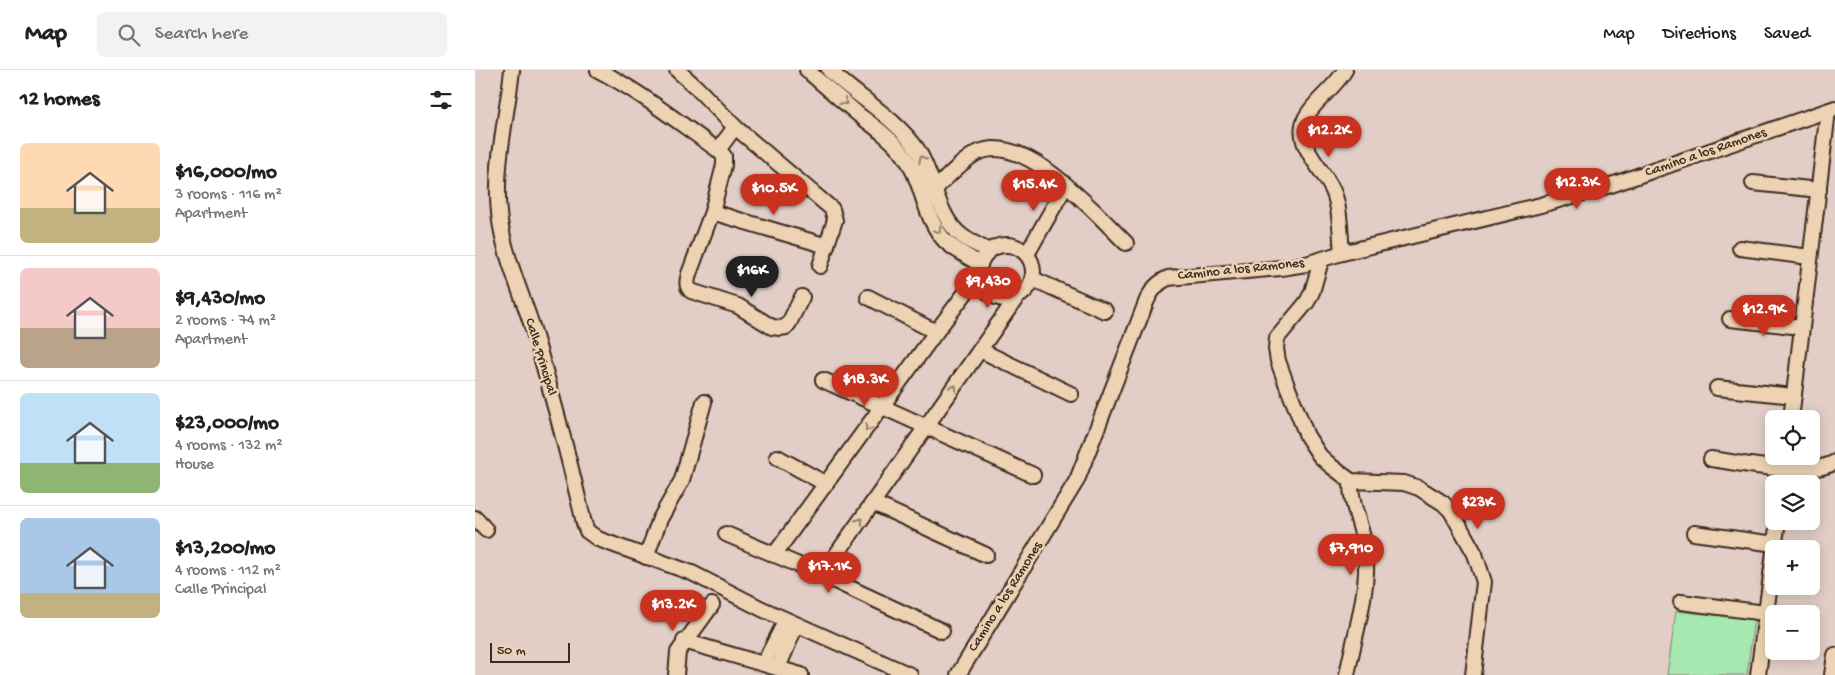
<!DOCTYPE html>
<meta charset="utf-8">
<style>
:root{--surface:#fff;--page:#f2f2f2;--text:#222;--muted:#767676;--line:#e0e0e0;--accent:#c8321e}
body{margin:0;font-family:"Gochi Hand",sans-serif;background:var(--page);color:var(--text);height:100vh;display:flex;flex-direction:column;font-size:19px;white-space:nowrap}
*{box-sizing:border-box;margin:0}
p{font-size:16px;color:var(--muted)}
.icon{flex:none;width:28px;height:28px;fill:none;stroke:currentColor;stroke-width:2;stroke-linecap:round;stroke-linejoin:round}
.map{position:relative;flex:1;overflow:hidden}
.details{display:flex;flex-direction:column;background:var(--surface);width:475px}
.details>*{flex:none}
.tools{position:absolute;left:1290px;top:340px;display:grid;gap:10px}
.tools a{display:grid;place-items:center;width:55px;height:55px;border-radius:8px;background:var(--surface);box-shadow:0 2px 12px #0003;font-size:25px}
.scale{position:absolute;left:15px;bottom:12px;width:80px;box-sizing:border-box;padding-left:5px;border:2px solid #3b2a1e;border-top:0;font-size:14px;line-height:18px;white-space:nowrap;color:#3b2a1e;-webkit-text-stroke:4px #edd3b4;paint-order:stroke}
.price{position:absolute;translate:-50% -42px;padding:0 11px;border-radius:18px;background:var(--accent);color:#fff;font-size:16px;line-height:32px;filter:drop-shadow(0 1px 2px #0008)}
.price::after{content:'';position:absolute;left:50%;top:30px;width:15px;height:11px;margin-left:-8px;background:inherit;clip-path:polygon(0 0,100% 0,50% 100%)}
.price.on{background:#222;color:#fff}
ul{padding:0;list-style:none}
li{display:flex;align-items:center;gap:15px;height:125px;padding:0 20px}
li+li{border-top:1px solid var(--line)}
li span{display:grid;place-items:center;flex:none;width:140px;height:100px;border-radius:8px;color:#555}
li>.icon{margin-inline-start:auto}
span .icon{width:60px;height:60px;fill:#fffc;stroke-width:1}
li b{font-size:21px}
h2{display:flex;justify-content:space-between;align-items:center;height:60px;padding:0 20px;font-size:21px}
header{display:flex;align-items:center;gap:30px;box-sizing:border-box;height:70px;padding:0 25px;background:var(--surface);border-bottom:1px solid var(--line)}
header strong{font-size:24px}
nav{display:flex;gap:28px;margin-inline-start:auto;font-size:18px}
.search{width:350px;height:45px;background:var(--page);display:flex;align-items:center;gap:12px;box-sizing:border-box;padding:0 18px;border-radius:8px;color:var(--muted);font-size:19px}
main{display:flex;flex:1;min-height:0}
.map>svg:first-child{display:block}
</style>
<header>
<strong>Map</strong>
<div class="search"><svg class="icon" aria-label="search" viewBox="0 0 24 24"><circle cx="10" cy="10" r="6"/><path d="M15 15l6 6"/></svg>Search here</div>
<nav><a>Map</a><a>Directions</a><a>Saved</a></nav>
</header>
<main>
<section class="details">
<h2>12 homes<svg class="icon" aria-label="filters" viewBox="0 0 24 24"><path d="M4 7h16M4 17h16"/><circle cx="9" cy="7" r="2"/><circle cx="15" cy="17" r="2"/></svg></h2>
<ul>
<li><span style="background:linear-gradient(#ffd9b3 65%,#c2b280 0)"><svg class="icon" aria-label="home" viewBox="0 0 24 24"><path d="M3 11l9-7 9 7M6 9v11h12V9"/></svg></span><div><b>$16,000/mo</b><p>3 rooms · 116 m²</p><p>Apartment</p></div></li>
<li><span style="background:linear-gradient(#f6c9c9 60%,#b9a48a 0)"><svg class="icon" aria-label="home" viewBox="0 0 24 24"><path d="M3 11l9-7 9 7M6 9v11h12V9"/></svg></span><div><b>$9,430/mo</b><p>2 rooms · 74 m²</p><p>Apartment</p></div></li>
<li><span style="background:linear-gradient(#bfe0f5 70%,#8fb573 0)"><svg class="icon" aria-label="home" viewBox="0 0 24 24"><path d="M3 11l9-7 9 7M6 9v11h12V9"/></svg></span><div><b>$23,000/mo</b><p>4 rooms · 132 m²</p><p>House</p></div></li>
<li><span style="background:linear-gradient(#a9c7e8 75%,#c2b280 0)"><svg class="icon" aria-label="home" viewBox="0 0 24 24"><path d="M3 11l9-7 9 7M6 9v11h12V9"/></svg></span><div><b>$13,200/mo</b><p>4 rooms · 112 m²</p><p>Calle Principal</p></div></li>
</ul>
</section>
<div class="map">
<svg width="1360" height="605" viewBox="0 0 1360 605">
<rect width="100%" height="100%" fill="#e2cec7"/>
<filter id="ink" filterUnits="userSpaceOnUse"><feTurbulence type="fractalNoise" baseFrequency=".02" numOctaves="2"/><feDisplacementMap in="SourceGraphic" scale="10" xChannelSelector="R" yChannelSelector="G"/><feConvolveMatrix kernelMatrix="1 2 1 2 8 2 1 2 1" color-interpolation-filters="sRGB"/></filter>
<g filter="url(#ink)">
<path fill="#a7e7b0" stroke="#718867" d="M1201,541L1279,549L1272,605H1192Z"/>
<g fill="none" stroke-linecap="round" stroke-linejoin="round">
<defs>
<g id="minor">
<path d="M37,0C32,46 19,97 24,143C28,183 46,221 58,259C77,323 94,388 109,453L112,461L123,469L217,503L287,539L435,605"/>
<path d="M123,0C166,22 204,53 243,80L249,86V95L237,142L214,204C212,211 211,216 216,221L263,236L297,257L305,258L311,257L314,253L327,227"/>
<path d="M202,0L221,17L260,57L243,80"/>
<path d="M332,0C349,16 367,30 384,45C400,57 417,69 429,85C448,111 448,147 470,171C480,180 493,187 505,194"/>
<path d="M354,0C380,25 422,49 442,79C459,104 462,148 487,166C495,172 505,176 514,181"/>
<path d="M260,57L357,139L360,150L345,196"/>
<path d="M1278,113L1344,120"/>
<path d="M449,130C463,117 487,89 504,82C551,62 621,144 651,173"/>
<path d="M237,142L352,176"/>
<circle cx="531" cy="202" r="27"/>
<path d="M1265,178L1335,187"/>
<path d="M867,183C865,164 866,144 860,126C852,100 816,76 831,47C841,29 860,18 870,0"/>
<path d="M552,184L591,115"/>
<path d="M846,191L837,222L832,232L802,268L801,279L803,291L811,313L832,366L845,386L856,396L876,411L929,413L944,418L968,433L976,441L1000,484L1009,512L998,605"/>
<path d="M558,209L630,241"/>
<path d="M393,227L461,262"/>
<path d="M1255,249L1326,257"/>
<path d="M505,280L596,324"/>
<path d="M348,310L558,405"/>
<path d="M1242,318L1319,326"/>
<path d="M1316,349L1353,41"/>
<path d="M302,387L351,414"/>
<path d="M1236,389C1266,393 1334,408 1360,392"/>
<path d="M1308,414L1311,386"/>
<path d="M398,433L511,485"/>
<path d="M0,448L11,460"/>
<path d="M1219,463L1300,474"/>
<path d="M251,464L347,505L467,561"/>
<path d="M1299,479L1303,451"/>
<path d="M299,485L461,262L504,205"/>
<path d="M171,487L185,449L207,410L229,332"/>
<path d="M347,505L542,227"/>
<path d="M1206,532L1290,543"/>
<path d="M209,571L326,605"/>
<path d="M289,593L311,550"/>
<path d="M303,598L321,555"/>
<path d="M201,605L203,582L237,535"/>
<path d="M483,605L602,410L672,230C677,220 682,213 693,208L806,198L831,194L867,183L1066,135L1139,114L1360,38"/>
<path d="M872,605C879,568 893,524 891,487C890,460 875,437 876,411"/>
<path d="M1283,605L1299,482"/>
<path d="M1357,605L1360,585"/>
</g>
</defs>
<use href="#minor" stroke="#3b2a1e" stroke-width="18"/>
<use href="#minor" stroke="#edd3b4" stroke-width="14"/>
</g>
<defs><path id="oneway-chevron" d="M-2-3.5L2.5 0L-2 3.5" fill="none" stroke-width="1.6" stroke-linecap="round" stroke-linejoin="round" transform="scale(1.25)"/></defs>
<g stroke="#947e69">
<use href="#oneway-chevron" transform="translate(369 32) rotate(39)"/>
<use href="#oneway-chevron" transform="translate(447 89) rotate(-117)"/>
<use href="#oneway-chevron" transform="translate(463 160) rotate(57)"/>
<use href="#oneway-chevron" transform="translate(479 318) rotate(-55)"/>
<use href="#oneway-chevron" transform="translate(393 358) rotate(126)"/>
<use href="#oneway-chevron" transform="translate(385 451) rotate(-55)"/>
</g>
</g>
<g text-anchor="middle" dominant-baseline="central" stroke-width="5" stroke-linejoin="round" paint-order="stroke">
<g font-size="14" fill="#3b2a1e" stroke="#edd3b4">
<text transform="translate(1231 83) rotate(-19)">Camino a los Ramones</text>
<text transform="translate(766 200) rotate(-6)">Camino a los Ramones</text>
<text transform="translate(65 287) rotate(73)">Calle Principal</text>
<text transform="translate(531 527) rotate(-58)">Camino a los Ramones</text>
</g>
</g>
</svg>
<div class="tools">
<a><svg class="icon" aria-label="locate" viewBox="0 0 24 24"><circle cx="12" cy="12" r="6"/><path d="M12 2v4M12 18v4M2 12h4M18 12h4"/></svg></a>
<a><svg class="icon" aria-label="layers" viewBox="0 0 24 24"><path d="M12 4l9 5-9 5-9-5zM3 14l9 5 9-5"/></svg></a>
<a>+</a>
<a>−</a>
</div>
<div class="scale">50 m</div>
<b class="price" style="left:854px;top:88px">$12.2K</b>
<b class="price" style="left:1102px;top:140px">$12.3K</b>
<b class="price" style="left:559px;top:142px">$15.4K</b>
<b class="price" style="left:299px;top:146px">$10.5K</b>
<b class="price on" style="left:277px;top:228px">$16K</b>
<b class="price" style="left:513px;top:239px">$9,430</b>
<b class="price" style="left:1289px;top:267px">$12.9K</b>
<b class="price" style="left:390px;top:337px">$18.3K</b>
<b class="price" style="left:1003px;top:460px">$23K</b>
<b class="price" style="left:876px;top:506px">$7,910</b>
<b class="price" style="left:354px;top:524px">$17.1K</b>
<b class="price" style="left:198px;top:562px">$13.2K</b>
</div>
</main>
